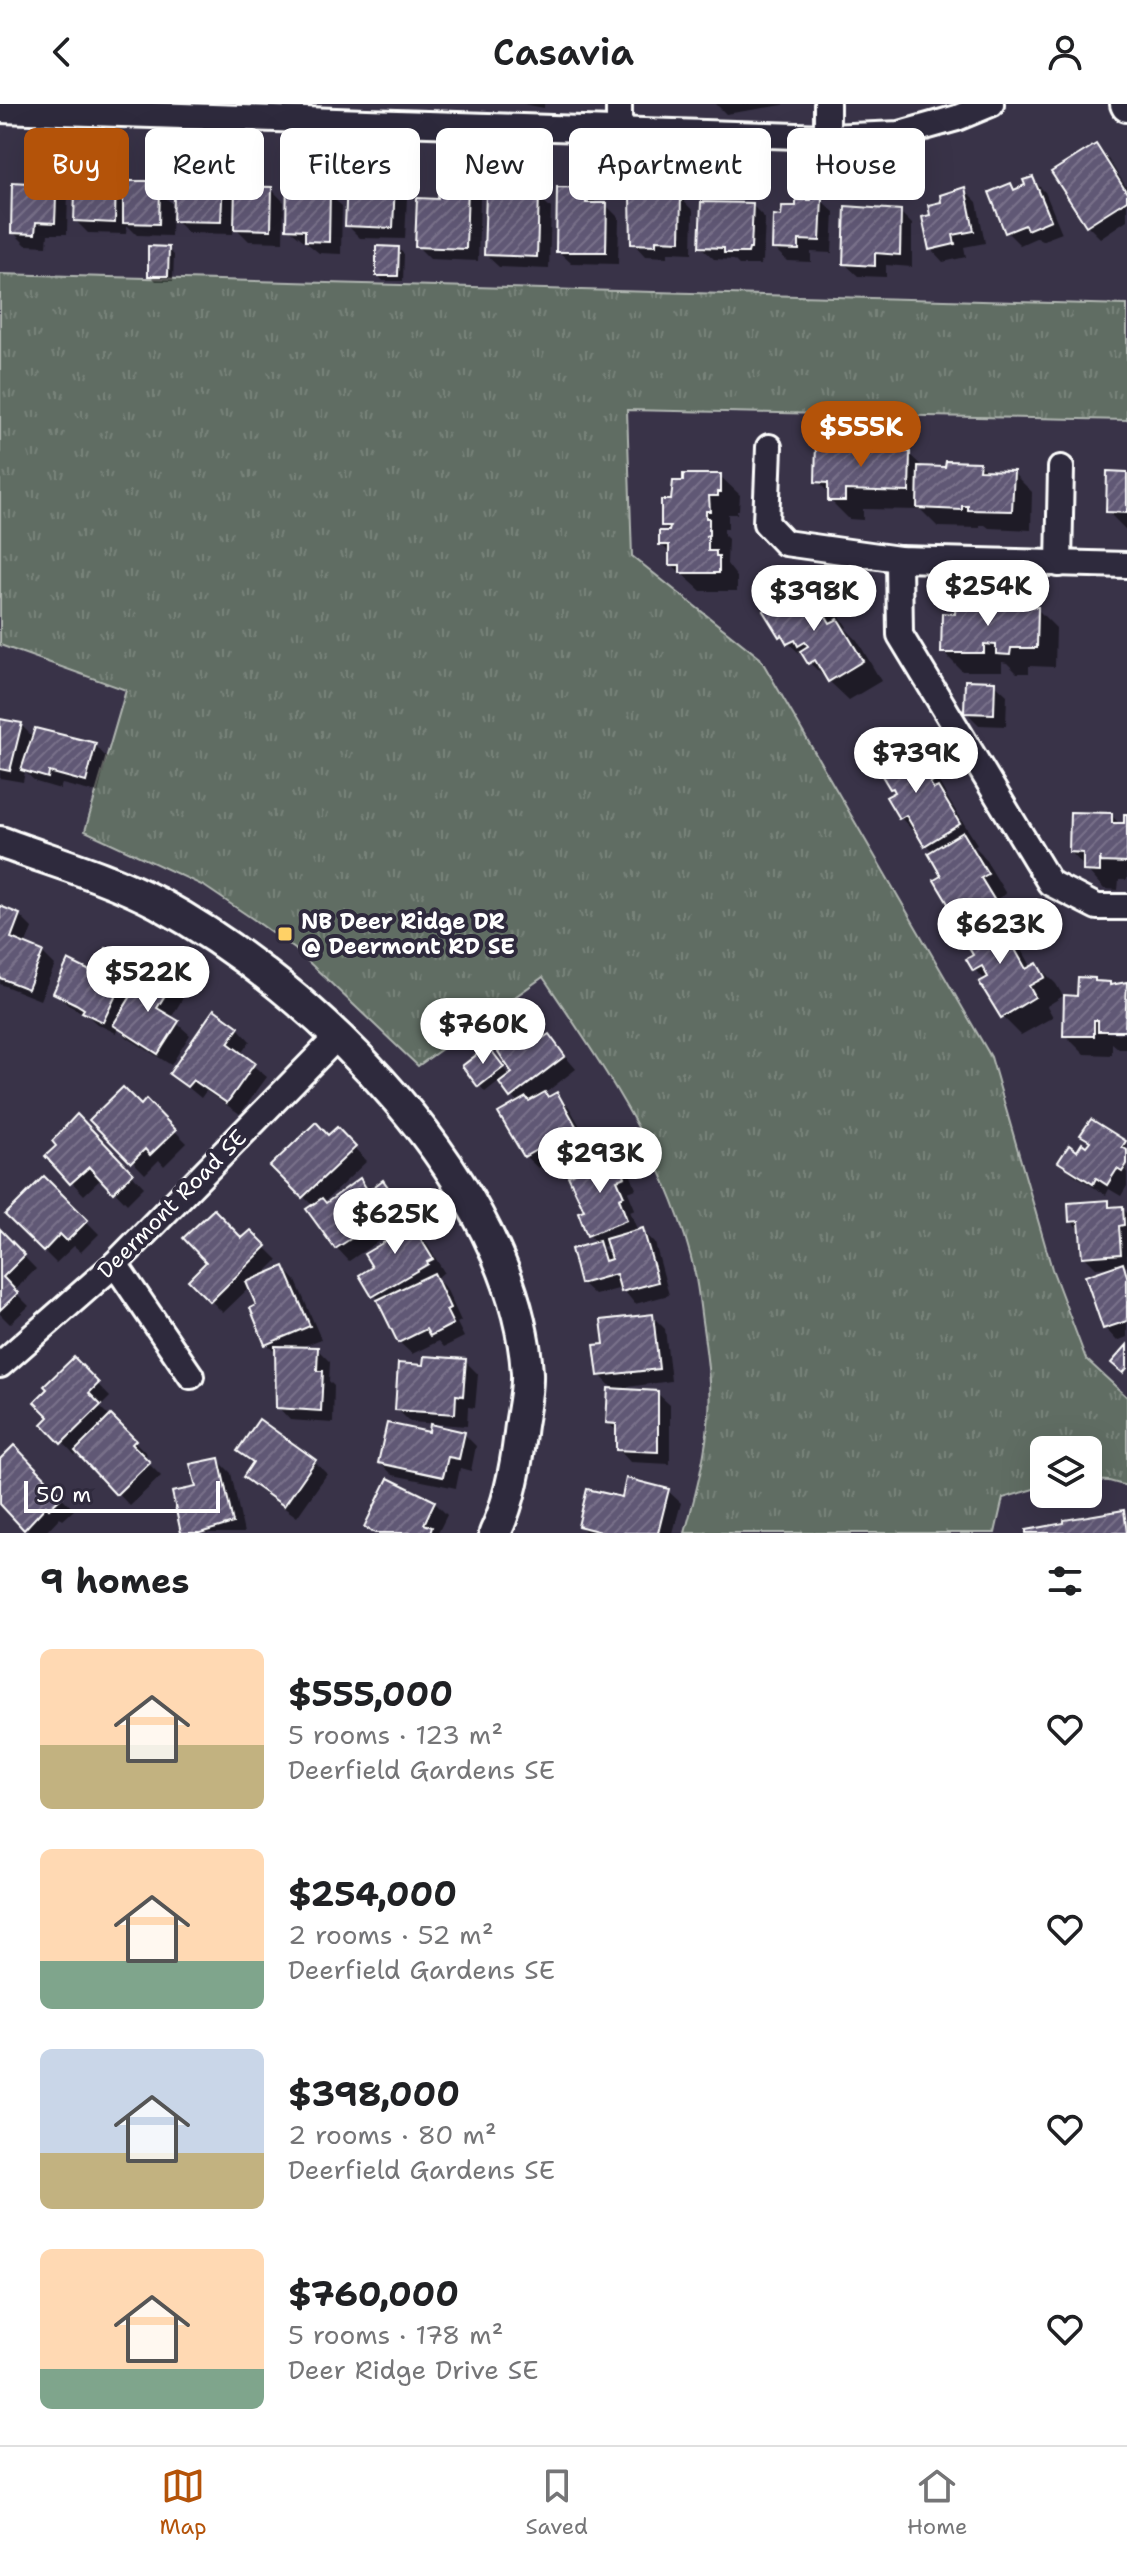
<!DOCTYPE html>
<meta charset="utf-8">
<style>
:root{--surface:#fff;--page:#f2f2f2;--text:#202124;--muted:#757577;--line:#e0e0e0;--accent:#b45309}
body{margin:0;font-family:"Shantell Sans",sans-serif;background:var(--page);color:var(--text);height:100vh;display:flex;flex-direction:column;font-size:30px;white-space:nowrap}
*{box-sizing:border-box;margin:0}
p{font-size:26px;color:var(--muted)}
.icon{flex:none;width:44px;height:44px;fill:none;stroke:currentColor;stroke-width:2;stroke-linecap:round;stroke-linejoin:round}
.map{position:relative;height:1429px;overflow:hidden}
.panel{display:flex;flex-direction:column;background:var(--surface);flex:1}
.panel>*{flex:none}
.banner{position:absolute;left:24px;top:24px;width:1080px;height:72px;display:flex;gap:16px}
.tools{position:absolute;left:1030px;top:1332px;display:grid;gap:16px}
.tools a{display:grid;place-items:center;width:72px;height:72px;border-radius:12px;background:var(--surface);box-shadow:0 8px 32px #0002;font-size:40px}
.scale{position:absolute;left:24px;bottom:20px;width:196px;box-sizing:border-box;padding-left:8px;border:4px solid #fff;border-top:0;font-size:22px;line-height:28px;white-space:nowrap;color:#fff;-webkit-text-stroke:6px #2f2a3d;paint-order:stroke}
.price{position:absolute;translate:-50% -68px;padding:0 18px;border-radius:28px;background:#fff;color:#222;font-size:26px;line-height:52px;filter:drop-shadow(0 2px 4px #0008)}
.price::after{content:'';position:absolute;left:50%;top:48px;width:24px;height:18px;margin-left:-12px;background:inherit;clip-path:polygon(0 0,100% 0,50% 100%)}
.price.selected{background:var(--accent);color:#fff}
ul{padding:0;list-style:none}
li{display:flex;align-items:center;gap:24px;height:200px;padding:0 40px}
li span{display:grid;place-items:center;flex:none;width:224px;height:160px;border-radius:12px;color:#555}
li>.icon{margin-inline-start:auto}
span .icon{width:96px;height:96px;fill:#fffc;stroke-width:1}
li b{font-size:34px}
h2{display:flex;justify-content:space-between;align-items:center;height:96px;padding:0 40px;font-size:34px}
.pill{padding:0 28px;border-radius:12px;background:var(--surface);box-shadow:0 8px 32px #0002;font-size:28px;line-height:72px}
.pill.selected{background:var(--accent);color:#fff}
header{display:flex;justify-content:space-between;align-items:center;height:104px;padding:0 40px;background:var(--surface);font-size:36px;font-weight:600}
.tab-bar{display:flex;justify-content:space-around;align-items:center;height:112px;border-top:2px solid var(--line);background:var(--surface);font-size:22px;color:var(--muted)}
.tab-bar a{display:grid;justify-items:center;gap:4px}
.tab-bar .selected{color:var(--accent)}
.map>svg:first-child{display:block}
</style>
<header><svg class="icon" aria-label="back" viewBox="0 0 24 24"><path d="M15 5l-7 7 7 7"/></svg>Casavia<svg class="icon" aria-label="person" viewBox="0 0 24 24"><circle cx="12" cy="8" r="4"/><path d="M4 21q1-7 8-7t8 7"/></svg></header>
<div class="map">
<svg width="1127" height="1429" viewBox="0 0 1127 1429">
<defs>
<pattern id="park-tufts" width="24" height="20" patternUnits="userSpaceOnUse" patternTransform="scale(2)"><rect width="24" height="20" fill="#606d63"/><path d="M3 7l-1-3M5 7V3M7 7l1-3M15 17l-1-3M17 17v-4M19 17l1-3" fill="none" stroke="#78837a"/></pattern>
<pattern id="building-hatch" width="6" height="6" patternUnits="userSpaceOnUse" patternTransform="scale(2)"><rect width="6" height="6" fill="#615875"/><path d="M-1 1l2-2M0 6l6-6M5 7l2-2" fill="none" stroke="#79718a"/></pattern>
</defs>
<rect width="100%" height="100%" fill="#393348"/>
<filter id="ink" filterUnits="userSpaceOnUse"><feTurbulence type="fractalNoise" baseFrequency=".0125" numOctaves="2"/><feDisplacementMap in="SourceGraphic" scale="16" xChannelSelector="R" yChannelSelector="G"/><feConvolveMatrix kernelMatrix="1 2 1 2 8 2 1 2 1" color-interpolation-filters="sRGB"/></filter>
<g filter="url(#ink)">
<path fill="url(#park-tufts)" stroke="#b0b6b1" stroke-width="2" d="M0,170L1127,201V316L627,306L632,452L760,554L991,953L1052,1165L1086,1255L1127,1293V1382L1109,1377L1088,1376V1346H1044V1382L1003,1394L995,1429H685C696,1389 706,1351 709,1310C711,1282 707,1252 703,1224C700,1206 699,1188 695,1170C671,1060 605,965 543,873L418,962L295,845L253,815L204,782L85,727L126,586L0,541Z"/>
<g fill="#0007" fill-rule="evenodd">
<path d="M524,0H544V4Z"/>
<path d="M716,0H783V1L726,10Z"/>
<path d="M1096,43L1108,55L1127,84V116L1100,134L1087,121Z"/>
<path d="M56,70L68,83L67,130H48L47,142L26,141L13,128L31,81Z"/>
<path d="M115,72L125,82L147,79L172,99L171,132L137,131L127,121L126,130L88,129L76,117L84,91Z"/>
<path d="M222,75L237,90L271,85L284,98L283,138L249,137L234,122L233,130L188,129L175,116Z"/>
<path d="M1032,75L1045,88L1062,129L1041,137L1038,133L1020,141L1007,128L1011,81L1016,87L1028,82Z"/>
<path d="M313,77L342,102L341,150L319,149L288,124Z"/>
<path d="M394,80L407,93L405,135L360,134L347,121Z"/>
<path d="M467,83L480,95L478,157L430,155L417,142Z"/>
<path d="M964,85L977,98L985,139L964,143L966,153L943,158L931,145L932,112L944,100Z"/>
<path d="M586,86L598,101H606L619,114L618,160L571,159L558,147Z"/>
<path d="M538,92L551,104L549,165L499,163L486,151Z"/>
<path d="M681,94L693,107L692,149L668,148V153L645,152L633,139Z"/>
<path d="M821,96L834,108L832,149L811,148V158L787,157L774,144L783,114L798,104Z"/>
<path d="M752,101L765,114L763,157L761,156L760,161H739L734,156L714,155L701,143Z"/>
<path d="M900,108L912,120V163L886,161V173L858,172L845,160Z"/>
<path d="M168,145L174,151L173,177H156L150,171Z"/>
<path d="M398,145L404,150L403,177H383L378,171Z"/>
<path d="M857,340L867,350L883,341L892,350H909L924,364L947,365L979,360L988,368L1013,369L1032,388L1031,426L989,424L985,421H980V424L938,423L921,406L863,405V416L849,415L830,396V390L817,377Z"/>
<path d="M1127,370V427L1108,408Z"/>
<path d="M720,372L740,391L739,406H737V410H728V425H724V431L728,435L727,460L737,473V487H701L671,460V450L661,440L670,429L663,421L672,398Z"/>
<path d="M797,489L806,498L819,490L838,509L847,523L845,524L857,536L881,577L849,596L780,531Z"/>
<path d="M972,493L982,503L1037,505L1056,524L1055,563L1029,562V569H1017L1007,559L1002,558V567H962L943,548Z"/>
<path d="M994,579L1007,591L1006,622L979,621L966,608Z"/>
<path d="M0,617L21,621L34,634L95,641L107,654L98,689L62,680L60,685L36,678L25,668L23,678L0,674Z"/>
<path d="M910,641L929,660L950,698L977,740L974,742L982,750L1006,790L998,794L1012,817L1005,821L1013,829L1032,864L1037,861L1056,880L1063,892L1047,902L1053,913L1021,931L1002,912L986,877L975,866L976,851L969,825L961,817L933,748L901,714L889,694L897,689L892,684Z"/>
<path d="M1111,711L1121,721H1126L1127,712V776H1119L1118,786L1104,785L1071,748Z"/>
<path d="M0,804L19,811L32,824L25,842L42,848L55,861L40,896L0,880Z"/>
<path d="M136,860L147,871L171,882L183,894L171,914L190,931L171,961L128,934L118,924L116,929L97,920L87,911L68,901L55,888L92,870Z"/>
<path d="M1095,876L1112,883L1127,880V926L1104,925L1109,929L1127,930V945H1119L1112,939V951L1084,950L1065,931L1079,894Z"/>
<path d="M522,920L539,939L548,932L576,965L544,990L549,995L556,990L569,1003L596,1051L561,1072L548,1058L538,1064L525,1052L518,1000L499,977L485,988L464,962L493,950L510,973L515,970Z"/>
<path d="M238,924L250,937L240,951L267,973L240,1010L206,987L201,994L171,969Z"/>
<path d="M146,998L187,1039L164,1062L159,1056L145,1070L92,1016L141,1004Z"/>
<path d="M77,1013L144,1083L127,1100L102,1074L84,1091L47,1052L59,1042Z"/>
<path d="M337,1026L367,1057L324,1098L327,1101L359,1077L370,1088L383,1079L412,1115L410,1117L417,1124L444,1168L436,1175L446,1184L461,1217L457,1219L464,1233L444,1243L439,1237L412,1250L399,1238L380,1198L362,1172L375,1164L389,1138L386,1132L349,1157L337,1144L309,1106L313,1102L273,1062L329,1033Z"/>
<path d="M1083,1031L1127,1041V1082L1121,1092L1109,1085L1106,1091L1073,1070L1061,1058L1087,1044L1091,1039Z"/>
<path d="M617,1057L630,1069L636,1085L628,1088L635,1105L630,1107L638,1128L642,1126L655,1139L669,1191L635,1200L622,1184L595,1191L582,1179L598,1140L589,1131L587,1107L611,1059ZM609,1141L612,1153L602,1143Z"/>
<path d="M44,1074L99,1130L81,1148L74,1142L56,1159L8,1111Z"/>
<path d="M1108,1098L1115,1105L1122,1104L1127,1109V1162L1123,1163L1127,1166V1233L1117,1237L1105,1224L1113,1163L1096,1164L1084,1152L1082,1128L1071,1117Z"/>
<path d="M0,1128L36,1165L14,1187L29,1202L10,1220L0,1210Z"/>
<path d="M251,1129L278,1156L260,1174L284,1164L296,1177L321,1235L299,1244L317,1245L330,1258L329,1277L334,1282L333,1319L290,1316L278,1303L277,1250L267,1240L259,1202L250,1183L223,1209L191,1176Z"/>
<path d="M652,1212L665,1225L671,1277L613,1285L600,1271L606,1242Z"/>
<path d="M74,1256L110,1293L100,1303L147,1350L143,1354L161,1372L130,1402L78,1348L75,1351L45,1320L52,1313Z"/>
<path d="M465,1257L478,1270L475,1304L468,1303L467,1322L410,1318L397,1305L425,1263Z"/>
<path d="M657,1289L670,1301V1360L630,1358L618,1345V1328L608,1319Z"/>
<path d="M259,1318L315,1358L327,1370L297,1413L258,1385L246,1373L254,1360L240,1346Z"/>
<path d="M430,1330H464L476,1342L471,1367L460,1364L456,1384L393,1371L380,1359Z"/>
<path d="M14,1344L74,1406L63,1416L60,1413L45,1429H31L0,1397V1358Z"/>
<path d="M218,1356L231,1369L244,1429H183Z"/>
<path d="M668,1387L681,1399L673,1429H587L580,1422L623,1396Z"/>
<path d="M434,1398L447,1411L438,1429H372L366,1423Z"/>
</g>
<g fill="url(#building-hatch)" stroke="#fff" stroke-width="2">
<path d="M1096,40L1127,89V96L1086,122L1051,68Z"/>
<path d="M29,67L57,68L55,119L36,118L35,130L11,129L12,78L29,79Z"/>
<path d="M83,69L116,70L115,119L74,117L75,89H82Z"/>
<path d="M175,71L223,73L221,118L173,117Z"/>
<path d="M1033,73L1051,116L1027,126L1025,121L1005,129L989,88L1011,79L1014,86L1025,81L1023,76Z"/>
<path d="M287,74L314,75L313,87H330L329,138L305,137V126L286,125Z"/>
<path d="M123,77H148V85H160L159,120L123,119Z"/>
<path d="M347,77L395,78L393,124L345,122Z"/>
<path d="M439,79L468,81L466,145L415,143L417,94L438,95Z"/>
<path d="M235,82L272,83L271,126L234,125Z"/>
<path d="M557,83L587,84L586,99H607L606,148H556Z"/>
<path d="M965,83L974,127L953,131L955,140L929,146L922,113L930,111L928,101L941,98L940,91Z"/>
<path d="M486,88L539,90L537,153L484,151Z"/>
<path d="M630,91L681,92L680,137L656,136V141L631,140Z"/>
<path d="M811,93L822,94L820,137L799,136V146L772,145L773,111L781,112L782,102H796V96H811Z"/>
<path d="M701,98L753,99L751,145H749L748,149H724V144L699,143Z"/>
<path d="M845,102L901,106L900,151L875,149V162L843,160Z"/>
<path d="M148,142L169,143L168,172H148Z"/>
<path d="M376,142L399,143L398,172H376Z"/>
<path d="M816,338H858L857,348H869V339H884V348H910L909,388L845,386V397H828V379L815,378Z"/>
<path d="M946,357L980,358L979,366L1014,367L1012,407L968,406V402H962V406L917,404L918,362L945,363Z"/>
<path d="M1107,367L1127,368V409L1106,408Z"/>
<path d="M683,370H721V388H718V392H709L710,407H706V414H709V431L705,432H708V447H716V452H719V469H680V461H669V441H659V427H669L670,422H661V396H671L673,377H683Z"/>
<path d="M798,486L804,497L820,488L829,503L823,507L830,519L838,515L863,557L828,578L815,556L808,560L800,547L808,542L805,538L798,542L795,536L787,540L782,531L779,533L763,507Z"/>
<path d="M956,490L973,491L972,504L976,501L1038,503L1037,544H1011L1010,551L996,550V541L984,540V549H941L942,509L955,510Z"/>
<path d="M965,576L995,577L994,610L964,609Z"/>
<path d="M0,615L22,619L10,667L0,665Z"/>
<path d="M35,624L96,639L86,678L49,668L48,674L21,666Z"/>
<path d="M911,639L933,677L930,679L934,685L938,683L960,720L924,742L906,711L899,715L886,693L895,688L893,684L890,685L875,660Z"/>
<path d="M1070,708L1112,709V719H1124V710H1127V759L1101,758L1100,753V768L1083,767V749L1069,748Z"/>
<path d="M963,728L988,770L981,774L995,797L959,818L934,776L941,772L928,749Z"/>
<path d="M0,802L20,810L11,834L43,847L28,885L0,874Z"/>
<path d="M994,808L1026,865L1037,859L1045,873L1029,882L1035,893L1001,914L979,878L988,873L982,862L973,867L966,855L973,851L960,828Z"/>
<path d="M106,844L137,858L122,889L118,887L103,918L82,908L84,905L76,900L53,889L68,856L92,868L95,866Z"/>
<path d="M148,865L172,880L157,904L179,917L158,950L113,921Z"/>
<path d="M1078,873L1095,874V877L1110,878V881L1127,878L1125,927H1098V916H1094V932H1063L1064,891L1077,892Z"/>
<path d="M214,905L239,923L228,939L255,959L227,999L193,976L187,983L169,970Z"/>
<path d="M522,918L537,938L549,930L565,952L510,994L499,979L512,969L493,940Z"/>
<path d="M488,942L504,963L478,983L462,962Z"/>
<path d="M123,983L141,1001L146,995L176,1026L150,1051L145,1045L131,1059L89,1016Z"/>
<path d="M545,988L548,993L557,988L585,1038L547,1060L538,1045L524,1053L498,1009L526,993L529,997Z"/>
<path d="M77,1010L133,1069L113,1089L89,1063L70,1080L45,1052L56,1042L52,1037Z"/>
<path d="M1091,1015L1126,1037L1122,1043L1127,1046V1060L1122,1068L1117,1065L1107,1081L1096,1074L1093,1080L1058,1058L1069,1041L1077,1047L1082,1039L1086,1042L1090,1037L1080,1031Z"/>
<path d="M316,1018L328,1031L337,1023L356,1043L302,1094L270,1062Z"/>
<path d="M609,1054L611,1057L618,1054L625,1073L617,1076L624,1092L619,1094L627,1116L587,1132L578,1108L584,1106L568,1072Z"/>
<path d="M44,1072L88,1116L67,1137L60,1130L43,1148L5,1111Z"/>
<path d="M360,1074L368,1087L383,1076L401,1102L335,1145L306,1105L322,1094L326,1099Z"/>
<path d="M1109,1096V1103L1123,1102L1124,1121L1119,1122L1121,1150L1082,1153L1079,1117L1069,1118L1068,1099Z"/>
<path d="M214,1105L242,1134L251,1126L267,1142L210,1198L188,1176L206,1158L183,1134Z"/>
<path d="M405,1109L433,1155L427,1158L428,1160L372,1193L359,1171L372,1163L364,1150L386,1137L379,1124Z"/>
<path d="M643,1124L658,1178L621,1188L616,1170L580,1180L571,1145L599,1137L605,1157L611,1155L605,1135Z"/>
<path d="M0,1125L25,1151L3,1173L18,1189L0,1206Z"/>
<path d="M1123,1159L1127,1172V1217L1103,1225L1085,1172Z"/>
<path d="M284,1162L310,1222L265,1241L250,1204L256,1201L246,1178Z"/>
<path d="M434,1169L450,1204L446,1206L453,1220L430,1232L426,1225L398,1239L377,1196Z"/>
<path d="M653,1210L659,1265L598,1272L594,1241L604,1240L601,1216Z"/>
<path d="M1127,1241V1264L1123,1269L1111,1259Z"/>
<path d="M275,1242L318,1243L317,1267H323L321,1307L276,1304Z"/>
<path d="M424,1252L466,1255L463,1292L456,1291L455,1310L395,1306L398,1259L423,1261Z"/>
<path d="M74,1253L99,1279L89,1289L101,1301L61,1340L42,1320L49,1313L34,1298L47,1285L44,1282Z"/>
<path d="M608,1284L658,1287V1348L616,1346V1320L606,1319Z"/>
<path d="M111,1311L136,1336L132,1340L150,1358L116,1391L75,1347Z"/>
<path d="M259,1315L316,1356L284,1402L243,1373L253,1358L237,1347Z"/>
<path d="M387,1319L429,1328L430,1320L465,1328L459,1355L448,1353L443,1373L378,1359Z"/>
<path d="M14,1341L63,1392L49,1405L46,1402L24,1426L0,1400V1355Z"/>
<path d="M219,1354L233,1419L200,1429H181L172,1388L196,1383L190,1360Z"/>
<path d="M388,1374L435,1397L424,1420L432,1423L430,1429H375L364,1423Z"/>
<path d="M626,1374L669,1385L658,1429H605L578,1422L587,1385L622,1393Z"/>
<path d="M1124,1406L1127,1429H1026V1426L1064,1419V1416Z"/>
</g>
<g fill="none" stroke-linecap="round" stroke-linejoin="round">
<defs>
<g id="minor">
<path d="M619,0V26"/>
<path d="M827,0V33"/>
<path d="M0,6L827,33L900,30L957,14L991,0"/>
<path d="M769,343L766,419L785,439L899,455L1127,461"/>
<path d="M899,455L900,531L1050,779L1097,803H1127"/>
<path d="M1059,460L1061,364"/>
<path d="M115,1160L191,1272"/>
<path d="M0,1261L115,1160L338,932"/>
</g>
<g id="tertiary">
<path d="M1126,0L1127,2"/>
<path d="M0,738C52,757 109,773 158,799C316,885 515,1081 527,1269C528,1289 522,1310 520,1329C516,1363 510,1398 495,1429"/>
</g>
</defs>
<use href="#minor" stroke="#fff" stroke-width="30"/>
<use href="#tertiary" stroke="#fff" stroke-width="36"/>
<use href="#minor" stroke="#2f2a3d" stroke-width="24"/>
<use href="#tertiary" stroke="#2f2a3d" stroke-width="30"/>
</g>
</g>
<rect fill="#ffd166" stroke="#2f2a3d" stroke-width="3" x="277" y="822" width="16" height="16" rx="4"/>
<g text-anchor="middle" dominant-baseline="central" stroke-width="8" stroke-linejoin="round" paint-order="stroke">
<g font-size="22" font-weight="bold" fill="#fff" stroke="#2f2a3d" text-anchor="start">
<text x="301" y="817">NB Deer Ridge DR<tspan x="301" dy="25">@ Deermont RD SE</tspan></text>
</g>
<g font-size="22" fill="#fff" stroke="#2f2a3d">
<text transform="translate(172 1100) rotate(-45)">Deermont Road SE</text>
</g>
</g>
</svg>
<div class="tools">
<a><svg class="icon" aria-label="layers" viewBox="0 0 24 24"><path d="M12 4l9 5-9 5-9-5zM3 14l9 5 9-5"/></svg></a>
</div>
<div class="scale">50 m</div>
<b class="price selected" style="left:861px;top:365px">$555K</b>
<b class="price" style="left:988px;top:524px">$254K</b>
<b class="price" style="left:814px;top:529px">$398K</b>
<b class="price" style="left:916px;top:691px">$739K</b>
<b class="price" style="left:1000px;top:862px">$623K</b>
<b class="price" style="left:148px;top:910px">$522K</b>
<b class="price" style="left:483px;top:962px">$760K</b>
<b class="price" style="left:600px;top:1091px">$293K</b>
<b class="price" style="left:395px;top:1152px">$625K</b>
<div class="banner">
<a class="pill selected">Buy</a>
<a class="pill">Rent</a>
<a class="pill">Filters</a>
<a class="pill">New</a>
<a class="pill">Apartment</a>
<a class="pill">House</a>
</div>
</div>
<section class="panel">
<h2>9 homes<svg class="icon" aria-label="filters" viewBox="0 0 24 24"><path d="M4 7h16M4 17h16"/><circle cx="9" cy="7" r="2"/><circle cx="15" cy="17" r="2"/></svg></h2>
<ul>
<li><span style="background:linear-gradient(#ffd9b3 60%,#c2b280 0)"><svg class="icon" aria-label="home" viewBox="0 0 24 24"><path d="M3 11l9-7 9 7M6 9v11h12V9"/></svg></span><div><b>$555,000</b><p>5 rooms · 123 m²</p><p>Deerfield Gardens SE</p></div><svg class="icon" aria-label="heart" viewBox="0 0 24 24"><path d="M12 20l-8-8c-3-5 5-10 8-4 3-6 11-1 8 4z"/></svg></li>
<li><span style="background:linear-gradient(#ffd9b3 70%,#7fa58c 0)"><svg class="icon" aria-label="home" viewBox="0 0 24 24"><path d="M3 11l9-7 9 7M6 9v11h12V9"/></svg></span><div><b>$254,000</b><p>2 rooms · 52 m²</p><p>Deerfield Gardens SE</p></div><svg class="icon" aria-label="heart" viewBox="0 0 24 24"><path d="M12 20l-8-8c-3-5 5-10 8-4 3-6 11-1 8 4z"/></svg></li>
<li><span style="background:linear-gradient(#c9d6e8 65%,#c2b280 0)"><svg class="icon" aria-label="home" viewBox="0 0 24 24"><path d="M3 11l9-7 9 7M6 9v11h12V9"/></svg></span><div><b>$398,000</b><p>2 rooms · 80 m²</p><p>Deerfield Gardens SE</p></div><svg class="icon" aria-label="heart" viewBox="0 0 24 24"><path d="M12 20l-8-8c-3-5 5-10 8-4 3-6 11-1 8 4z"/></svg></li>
<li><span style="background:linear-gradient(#ffd9b3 75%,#7fa58c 0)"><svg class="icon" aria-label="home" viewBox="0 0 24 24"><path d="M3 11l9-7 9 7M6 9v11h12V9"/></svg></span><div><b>$760,000</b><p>5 rooms · 178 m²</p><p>Deer Ridge Drive SE</p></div><svg class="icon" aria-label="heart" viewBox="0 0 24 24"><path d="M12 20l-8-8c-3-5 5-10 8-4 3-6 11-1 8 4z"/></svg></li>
</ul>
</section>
<nav class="tab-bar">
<a class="selected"><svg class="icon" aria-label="map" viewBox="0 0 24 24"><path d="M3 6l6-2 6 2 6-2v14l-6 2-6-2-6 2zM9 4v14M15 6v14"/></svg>Map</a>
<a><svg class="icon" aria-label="saved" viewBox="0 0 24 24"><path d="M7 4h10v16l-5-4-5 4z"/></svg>Saved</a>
<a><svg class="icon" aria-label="home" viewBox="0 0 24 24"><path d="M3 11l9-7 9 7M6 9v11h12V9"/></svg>Home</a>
</nav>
